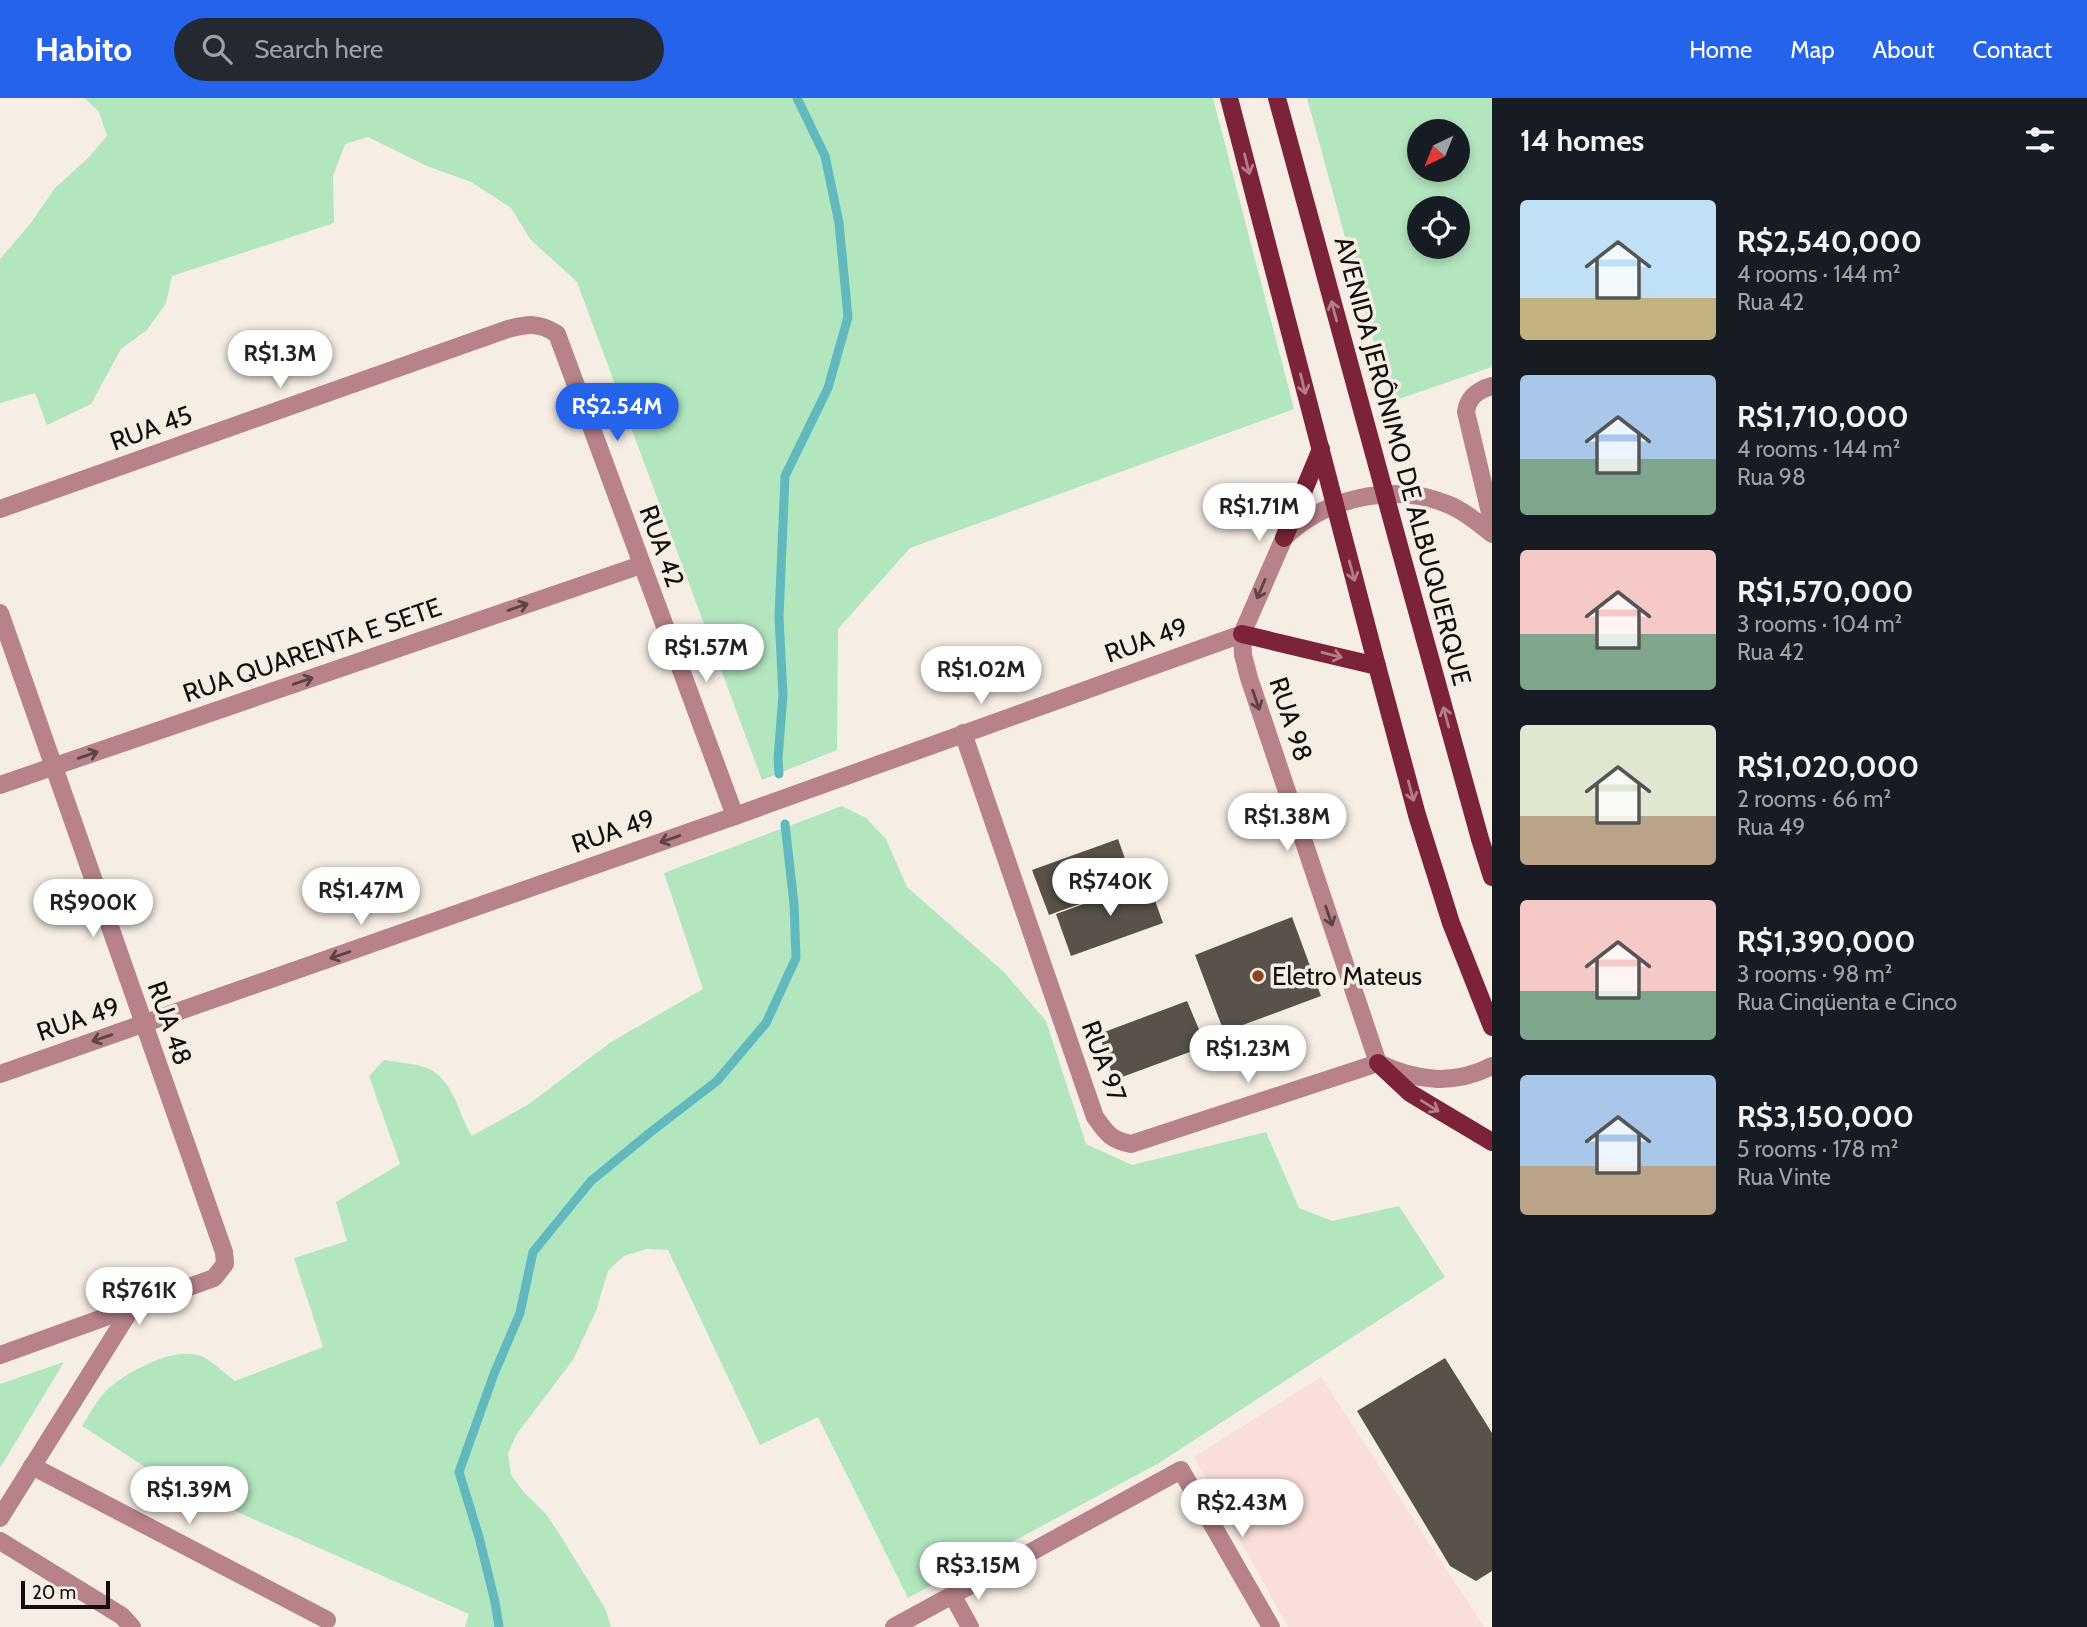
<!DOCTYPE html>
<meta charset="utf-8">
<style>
:root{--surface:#171b24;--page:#242831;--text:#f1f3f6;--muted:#9ea1a6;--accent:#2563eb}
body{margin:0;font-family:Cabin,sans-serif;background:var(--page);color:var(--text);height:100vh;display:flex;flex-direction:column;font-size:26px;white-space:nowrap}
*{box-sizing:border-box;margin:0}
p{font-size:23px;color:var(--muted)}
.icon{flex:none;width:38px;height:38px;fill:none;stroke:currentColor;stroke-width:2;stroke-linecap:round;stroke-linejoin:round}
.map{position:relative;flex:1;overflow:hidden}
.panel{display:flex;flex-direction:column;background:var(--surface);width:595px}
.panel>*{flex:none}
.needle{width:46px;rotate:223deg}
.controls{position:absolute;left:1407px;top:21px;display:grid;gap:14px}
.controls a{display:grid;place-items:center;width:63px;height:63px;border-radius:50%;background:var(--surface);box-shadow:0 4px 10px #0003;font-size:35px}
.scale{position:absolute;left:21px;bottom:18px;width:89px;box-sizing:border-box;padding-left:7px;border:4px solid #120f0c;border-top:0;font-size:19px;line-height:24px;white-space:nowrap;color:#120f0c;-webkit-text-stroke:5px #f6eee5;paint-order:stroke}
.price{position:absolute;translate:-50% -60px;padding:0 16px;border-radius:24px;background:#fff;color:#222;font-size:23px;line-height:46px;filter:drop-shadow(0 2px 4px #0008)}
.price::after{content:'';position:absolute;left:50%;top:42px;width:21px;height:16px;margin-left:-10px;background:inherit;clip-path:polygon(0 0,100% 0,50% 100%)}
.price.selected{background:var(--accent);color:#fff}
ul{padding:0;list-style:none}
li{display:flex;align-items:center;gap:21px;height:175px;padding:0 28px}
li span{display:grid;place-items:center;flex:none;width:196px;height:140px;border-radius:7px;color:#555}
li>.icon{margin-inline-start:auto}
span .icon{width:84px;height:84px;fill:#fffc;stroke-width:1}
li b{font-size:30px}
h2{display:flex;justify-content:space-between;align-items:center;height:84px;padding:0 28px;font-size:30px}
header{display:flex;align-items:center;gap:42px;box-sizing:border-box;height:98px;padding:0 35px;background:var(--accent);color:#fff}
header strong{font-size:33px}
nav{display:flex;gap:38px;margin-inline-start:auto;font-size:24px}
.search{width:490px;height:63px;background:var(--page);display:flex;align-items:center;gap:18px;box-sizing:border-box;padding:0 24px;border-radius:38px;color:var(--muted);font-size:26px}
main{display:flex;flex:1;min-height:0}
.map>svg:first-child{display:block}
</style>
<header>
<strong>Habito</strong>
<div class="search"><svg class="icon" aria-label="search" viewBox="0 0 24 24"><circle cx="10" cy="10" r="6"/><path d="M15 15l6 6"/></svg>Search here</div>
<nav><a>Home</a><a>Map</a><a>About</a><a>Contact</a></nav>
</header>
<main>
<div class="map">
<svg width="1492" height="1529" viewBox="0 0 1492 1529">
<rect width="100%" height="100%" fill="#f6eee5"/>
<path fill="#f9dedb" d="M1321,1279L1484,1529H1288L1194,1359Z"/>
<g fill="#b2e6bf" fill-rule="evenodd">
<path d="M85,0H1213L1294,311L910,450L838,531L837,652L762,682L577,184L530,141L511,110L471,84L427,68L368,39L345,46L333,78L334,125L172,178L166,205L147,232L121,251L91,306L47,327L35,295L0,305V161L30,126L55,90L88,60L107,38L99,14Z"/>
<path d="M1307,0H1492V269L1390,304ZM1458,33V72H1419V33ZM1458,110V149H1419V110Z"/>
<path d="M842,708L866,720L886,741L907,789L1004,874L1046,923L1086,1046L1132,1067L1266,1034L1299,1110L1332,1123L1399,1108L1445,1179L1159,1365L908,1500L818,1319L760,1347L668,1152L647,1151L624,1158L608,1173L596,1213L573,1262L516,1337L508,1356L511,1377L523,1393L546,1416L562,1440L605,1510L611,1529H465L469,1516L167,1383L82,1328C90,1316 97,1301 107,1292C126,1274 179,1245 205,1260C216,1266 225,1276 235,1283L323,1249L294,1160L347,1143L336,1104L400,1066L369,978L384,962C400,965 419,965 433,973C455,987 459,1018 472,1038L529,1006L611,944L703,891L664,775Z"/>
<path d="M64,1264L0,1370V1286Z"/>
</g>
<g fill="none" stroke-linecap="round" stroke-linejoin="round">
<g stroke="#61b9be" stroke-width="9">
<path d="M779,676L778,660L783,597L779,519L785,378L828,290L848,219L839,125L825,58L797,0"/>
<path d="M499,1529L495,1504L479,1439L459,1374L494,1276L520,1215L533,1154L591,1083L652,1033L717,983L766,925L796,860L794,806L785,726"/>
</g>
</g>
<g fill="#59524b">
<path d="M1118,741L1134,786L1049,817L1032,772Z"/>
<path d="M1148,783L1163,825L1071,858L1056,816Z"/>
<path d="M1292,819L1321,898L1224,934L1195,857Z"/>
<path d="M1187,903L1206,948L1114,982L1099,936Z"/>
<path d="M1445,1260L1492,1335V1473L1476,1483L1450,1468L1357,1313Z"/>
</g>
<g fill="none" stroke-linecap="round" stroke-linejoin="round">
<g stroke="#b78289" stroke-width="18">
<path d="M1492,288C1478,292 1468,299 1466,314L1492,423"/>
<path d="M0,411L508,231C528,226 539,224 557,236L735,718"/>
<path d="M1492,436C1479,425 1463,412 1447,406C1394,384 1324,400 1284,440L1242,536L1243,557L1249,580L1378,965C1416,983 1453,988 1492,968"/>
<path d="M0,515L224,1154L225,1166L214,1180L0,1257"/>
<path d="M963,635L1095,1019C1107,1036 1111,1042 1131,1046L1378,965"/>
<path d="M0,687L641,467"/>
<path d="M0,976L735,718L1242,536"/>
<path d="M32,1368L327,1522"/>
<path d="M0,1420L131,1211"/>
<path d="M0,1443L122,1518L132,1529"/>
<path d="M953,1498L970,1529"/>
<path d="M894,1529L1181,1372L1271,1529"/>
</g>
<g stroke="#7c2239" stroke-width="18">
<path d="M1229,0L1377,568L1417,717L1451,825L1492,929"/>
<path d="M1277,0C1343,248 1412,494 1480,741L1492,779"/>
<path d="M1284,440L1321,351"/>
<path d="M1242,536L1377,568"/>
<path d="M1378,965L1410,995L1492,1044"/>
</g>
</g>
<defs><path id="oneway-shaft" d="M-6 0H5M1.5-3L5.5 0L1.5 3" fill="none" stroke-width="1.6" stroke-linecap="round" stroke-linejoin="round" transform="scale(1.75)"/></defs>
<g stroke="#b37e86">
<use href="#oneway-shaft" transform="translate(1247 66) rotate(76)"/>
<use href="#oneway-shaft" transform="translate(1334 213) rotate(-105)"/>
<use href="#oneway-shaft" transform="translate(1303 286) rotate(76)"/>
<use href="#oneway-shaft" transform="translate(1352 473) rotate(75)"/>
<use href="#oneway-shaft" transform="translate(1332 557) rotate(14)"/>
<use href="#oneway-shaft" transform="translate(1446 619) rotate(-105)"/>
<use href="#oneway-shaft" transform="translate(1411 693) rotate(75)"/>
<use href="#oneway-shaft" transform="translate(1430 1008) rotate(32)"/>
</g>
<g stroke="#5c4344">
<use href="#oneway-shaft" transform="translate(1261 491) rotate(113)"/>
<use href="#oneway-shaft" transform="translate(518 509) rotate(-19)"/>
<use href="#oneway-shaft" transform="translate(303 583) rotate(-19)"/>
<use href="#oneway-shaft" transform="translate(1256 602) rotate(71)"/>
<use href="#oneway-shaft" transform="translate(88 657) rotate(-19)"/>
<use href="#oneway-shaft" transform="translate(670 741) rotate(161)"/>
<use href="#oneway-shaft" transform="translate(1329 818) rotate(71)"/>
<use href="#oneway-shaft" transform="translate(340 857) rotate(161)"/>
<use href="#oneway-shaft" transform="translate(102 940) rotate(161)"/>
</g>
<circle fill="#8b451f" stroke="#f6eee5" stroke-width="2.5" cx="1258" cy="878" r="7"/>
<g text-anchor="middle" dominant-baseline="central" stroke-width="7" stroke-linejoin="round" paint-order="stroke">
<g font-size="26" fill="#120f0c" stroke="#f6eee5">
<text transform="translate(151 330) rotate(-20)">RUA 45</text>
<text transform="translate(1403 363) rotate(75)">AVENIDA JERÔNIMO DE ALBUQUERQUE</text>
<text transform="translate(662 448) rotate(70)">RUA 42</text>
<text transform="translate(1146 542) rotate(-20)">RUA 49</text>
<text transform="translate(312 552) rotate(-19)">RUA QUARENTA E SETE</text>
<text transform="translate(1291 621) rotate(72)">RUA 98</text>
<text transform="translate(613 733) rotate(-19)">RUA 49</text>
<text transform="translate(78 921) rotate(-19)">RUA 49</text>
<text transform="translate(170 925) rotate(71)">RUA 48</text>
<text transform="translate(1104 963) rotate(70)">RUA 97</text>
</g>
<g font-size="26" fill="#120f0c" stroke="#f6eee5" text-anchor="start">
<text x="1272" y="878">Eletro Mateus</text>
</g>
</g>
</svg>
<div class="controls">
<a><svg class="needle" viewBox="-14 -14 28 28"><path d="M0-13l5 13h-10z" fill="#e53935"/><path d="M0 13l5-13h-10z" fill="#9ea1a6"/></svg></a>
<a><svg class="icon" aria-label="locate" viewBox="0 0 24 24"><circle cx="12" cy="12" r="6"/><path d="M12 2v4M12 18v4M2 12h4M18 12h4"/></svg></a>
</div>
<div class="scale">20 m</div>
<b class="price" style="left:280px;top:292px">R$1.3M</b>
<b class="price selected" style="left:617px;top:345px">R$2.54M</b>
<b class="price" style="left:1259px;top:445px">R$1.71M</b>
<b class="price" style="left:706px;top:586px">R$1.57M</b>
<b class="price" style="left:981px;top:608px">R$1.02M</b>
<b class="price" style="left:1287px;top:755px">R$1.38M</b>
<b class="price" style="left:1110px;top:820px">R$740K</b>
<b class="price" style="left:361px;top:829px">R$1.47M</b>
<b class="price" style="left:93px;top:841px">R$900K</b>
<b class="price" style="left:1248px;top:987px">R$1.23M</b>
<b class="price" style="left:139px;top:1229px">R$761K</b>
<b class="price" style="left:189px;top:1428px">R$1.39M</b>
<b class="price" style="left:1242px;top:1441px">R$2.43M</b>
<b class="price" style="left:978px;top:1504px">R$3.15M</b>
</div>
<section class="panel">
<h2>14 homes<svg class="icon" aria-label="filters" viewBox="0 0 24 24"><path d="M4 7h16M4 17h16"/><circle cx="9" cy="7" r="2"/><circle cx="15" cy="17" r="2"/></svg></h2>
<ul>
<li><span style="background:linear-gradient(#bfe0f5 70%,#c2b280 0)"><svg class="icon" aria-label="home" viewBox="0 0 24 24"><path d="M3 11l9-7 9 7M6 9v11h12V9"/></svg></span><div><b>R$2,540,000</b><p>4 rooms · 144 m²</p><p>Rua 42</p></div></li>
<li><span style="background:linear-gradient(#a9c7e8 60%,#7fa58c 0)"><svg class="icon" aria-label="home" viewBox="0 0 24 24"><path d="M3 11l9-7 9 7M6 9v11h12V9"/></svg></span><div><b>R$1,710,000</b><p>4 rooms · 144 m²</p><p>Rua 98</p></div></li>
<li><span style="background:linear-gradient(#f6c9c9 60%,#7fa58c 0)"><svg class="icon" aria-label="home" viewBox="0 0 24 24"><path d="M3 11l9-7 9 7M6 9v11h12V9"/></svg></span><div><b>R$1,570,000</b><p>3 rooms · 104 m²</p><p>Rua 42</p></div></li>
<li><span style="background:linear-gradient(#dfe7d0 65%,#b9a48a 0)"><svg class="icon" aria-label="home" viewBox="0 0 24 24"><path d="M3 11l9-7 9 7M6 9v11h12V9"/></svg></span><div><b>R$1,020,000</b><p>2 rooms · 66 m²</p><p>Rua 49</p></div></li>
<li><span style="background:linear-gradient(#f6c9c9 65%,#7fa58c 0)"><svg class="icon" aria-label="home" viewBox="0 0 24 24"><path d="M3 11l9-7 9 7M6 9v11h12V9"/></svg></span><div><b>R$1,390,000</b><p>3 rooms · 98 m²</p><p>Rua Cinqüenta e Cinco</p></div></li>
<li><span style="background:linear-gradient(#a9c7e8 65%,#b9a48a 0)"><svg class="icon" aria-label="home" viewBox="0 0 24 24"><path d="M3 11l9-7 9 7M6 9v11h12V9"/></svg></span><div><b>R$3,150,000</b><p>5 rooms · 178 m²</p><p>Rua Vinte</p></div></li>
</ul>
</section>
</main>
